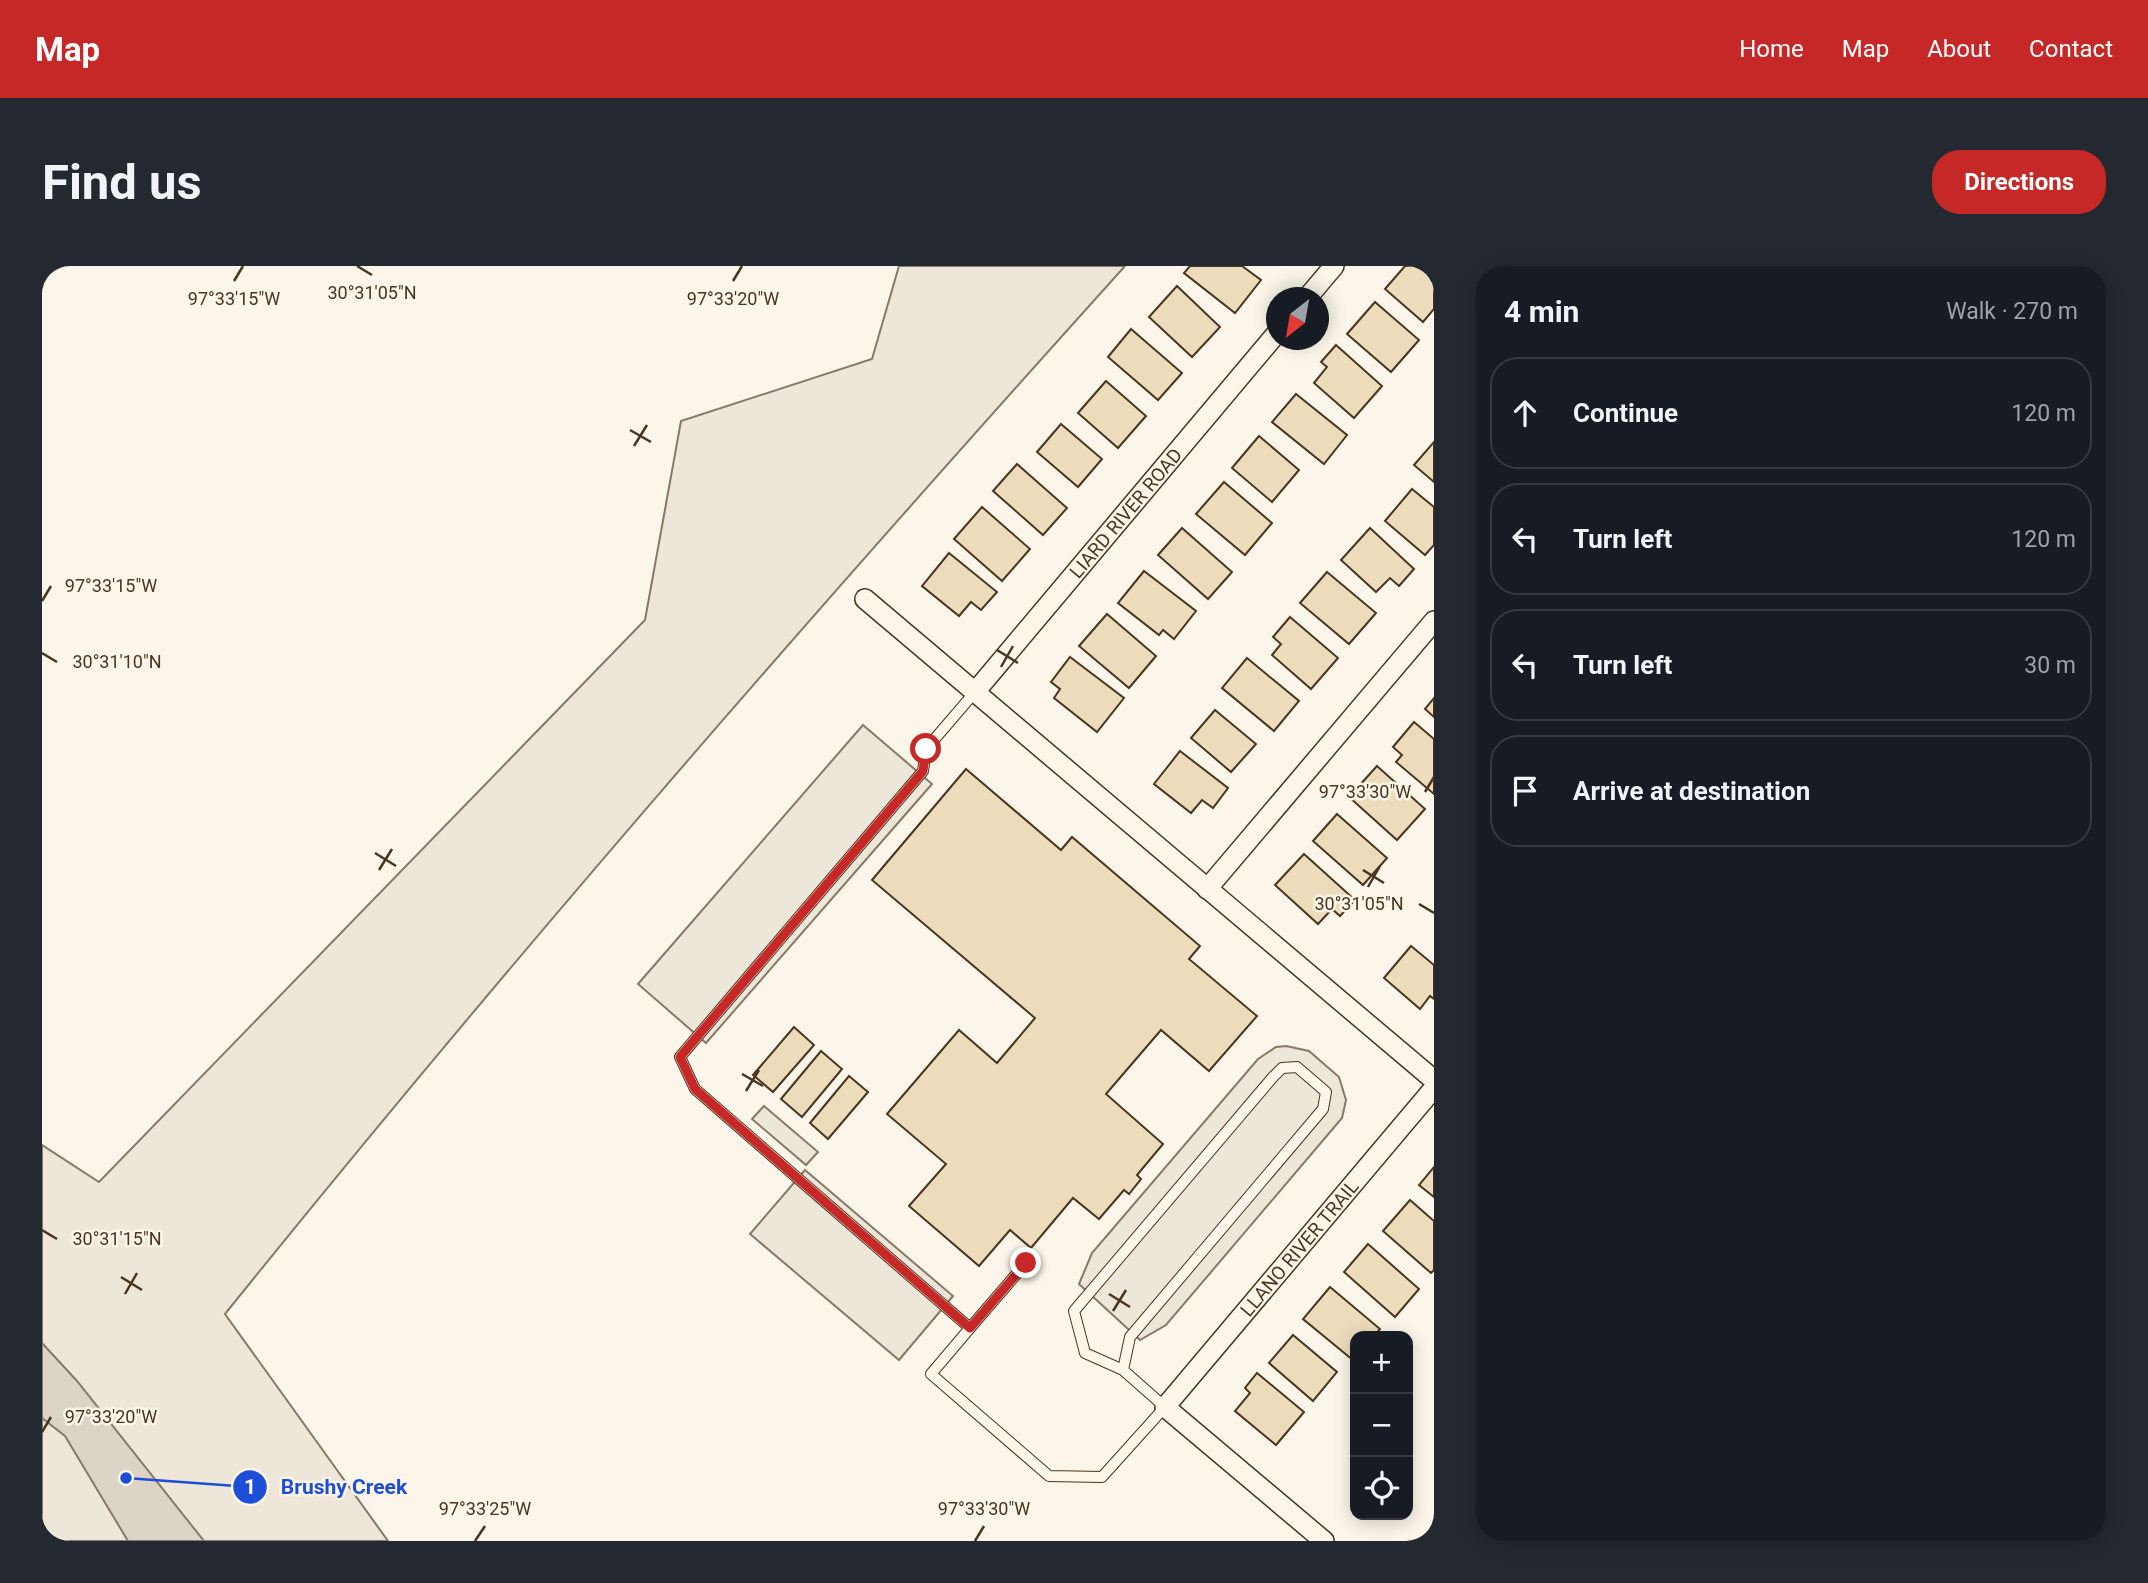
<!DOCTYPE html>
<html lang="en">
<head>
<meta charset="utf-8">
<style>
  body { margin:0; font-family:Roboto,sans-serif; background:#242831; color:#f1f3f6 }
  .controls { position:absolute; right:21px; bottom:21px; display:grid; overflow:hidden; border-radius:14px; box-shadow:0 4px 18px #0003 }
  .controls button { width:63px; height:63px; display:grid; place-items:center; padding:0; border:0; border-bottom:2px solid #363941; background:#171b24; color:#f1f3f6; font:35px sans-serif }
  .compass { position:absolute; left:1224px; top:21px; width:63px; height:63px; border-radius:50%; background:#171b24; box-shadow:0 4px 18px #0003; rotate:211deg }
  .stop { position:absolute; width:21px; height:21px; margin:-16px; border:5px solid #c62828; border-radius:50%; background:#fff }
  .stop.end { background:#c62828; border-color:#fff; box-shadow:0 2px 7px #0008 }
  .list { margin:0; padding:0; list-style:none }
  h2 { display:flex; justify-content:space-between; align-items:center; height:91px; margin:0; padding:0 28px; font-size:30px }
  h2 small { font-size:23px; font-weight:400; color:#9ea1a6 }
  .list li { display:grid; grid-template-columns:46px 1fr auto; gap:21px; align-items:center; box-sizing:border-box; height:112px; margin:0 14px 14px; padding:0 14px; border:2px solid #363941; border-radius:28px }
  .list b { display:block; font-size:26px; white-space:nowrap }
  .list em { font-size:23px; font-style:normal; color:#9ea1a6 }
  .icon { flex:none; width:38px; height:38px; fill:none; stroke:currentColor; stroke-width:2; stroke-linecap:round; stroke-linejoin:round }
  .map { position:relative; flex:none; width:1392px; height:1275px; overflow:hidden; border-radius:28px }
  header { display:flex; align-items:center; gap:42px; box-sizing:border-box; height:98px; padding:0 35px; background:#c62828; color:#fff }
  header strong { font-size:33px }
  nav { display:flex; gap:38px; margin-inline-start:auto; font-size:24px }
  .intro { display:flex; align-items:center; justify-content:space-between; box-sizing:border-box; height:168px; padding:0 42px }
  h1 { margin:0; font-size:49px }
  .button { padding:18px 32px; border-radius:28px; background:#c62828; color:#fff; font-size:24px; font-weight:700 }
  main { display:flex; gap:42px; padding:0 42px }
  aside { flex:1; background:#171b24; border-radius:28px; box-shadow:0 4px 18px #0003 }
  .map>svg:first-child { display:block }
  .green { fill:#ede6d9; stroke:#887966; stroke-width:2 }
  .parking { fill:#ede7d9; stroke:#887966; stroke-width:2 }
  .water { fill:#dcd4c6; stroke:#887966; stroke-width:2 }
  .building { fill:#ecdcbc; stroke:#4a3520; stroke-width:2 }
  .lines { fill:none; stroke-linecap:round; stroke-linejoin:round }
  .service-casing { stroke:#4a3520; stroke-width:12 }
  .minor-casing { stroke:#4a3520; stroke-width:22 }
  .service { stroke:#fbf6e9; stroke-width:10 }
  .minor { stroke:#fbf6e9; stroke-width:19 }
  .route { stroke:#c62828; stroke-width:9 }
  .ticks { fill:none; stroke:#4a3520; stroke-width:2.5 }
  .labels { text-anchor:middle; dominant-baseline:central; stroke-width:5; stroke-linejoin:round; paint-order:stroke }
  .street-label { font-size:19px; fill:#4a3520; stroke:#fbf6e9 }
  .ticks-label { font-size:18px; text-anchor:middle; fill:#4a3520; stroke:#fbf6e9; stroke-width:5; stroke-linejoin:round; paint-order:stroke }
  .leader { fill:none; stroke:#1d4ed8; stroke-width:2.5 }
  .callout-dot { fill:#1d4ed8; stroke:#fbf6e9; stroke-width:2.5 }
  .mark-label { font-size:21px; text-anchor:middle; font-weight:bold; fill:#fff }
  .callout-label { font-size:21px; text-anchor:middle; font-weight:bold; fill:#1d4ed8; stroke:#fbf6e9; stroke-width:5; stroke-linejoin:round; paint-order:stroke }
</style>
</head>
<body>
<header>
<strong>Map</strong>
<nav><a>Home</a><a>Map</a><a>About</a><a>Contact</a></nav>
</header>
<div class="intro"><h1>Find us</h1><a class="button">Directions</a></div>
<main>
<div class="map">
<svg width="1392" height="1275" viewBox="0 0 1392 1275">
  <rect width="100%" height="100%" fill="#fbf6e9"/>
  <path class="green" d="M857 0H1083C775 342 472 689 183 1048L346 1275H0V879L57 916 603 354 639 155 830 93Z"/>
  <g class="parking">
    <path d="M821 459 890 518 664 777 596 718Z"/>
    <path d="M1244 780 1267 785 1297 811 1304 834 1300 852 1124 1059 1098 1074 1037 1018 1050 987 1216 793 1234 781Z"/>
    <path d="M722 840 776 886 764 899 710 853Z"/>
    <path d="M763 904 911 1030 857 1094 708 968Z"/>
  </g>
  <path class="water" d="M0 1077 35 1115 162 1275H86L23 1170 0 1152Z"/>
  <g class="building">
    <path d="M1148 0H1200L1219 14 1193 47 1142 7Z"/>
    <path d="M1363 0H1380L1392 10V43L1381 56 1343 23Z"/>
    <path d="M1135 20 1178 61 1150 91 1107 51Z"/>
    <path d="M1333 36 1377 74 1349 106 1305 68Z"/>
    <path d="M1089 63 1140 107 1116 134 1066 91Z"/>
    <path d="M1294 79 1340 120 1312 152 1272 117 1285 101 1279 96Z"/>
    <path d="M1064 115 1104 150 1076 182 1036 147Z"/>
    <path d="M1254 128 1305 169 1282 198 1230 156Z"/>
    <path d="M1019 158 1060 193 1036 221 995 186Z"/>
    <path d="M1217 170 1257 204 1230 236 1190 202Z"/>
    <path d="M1392 176V216L1372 199Z"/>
    <path d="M975 198 1025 242 1001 269 951 225Z"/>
    <path d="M1182 216 1230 257 1203 289 1154 248Z"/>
    <path d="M1370 223 1392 241V279L1383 289 1343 255Z"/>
    <path d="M940 241 988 283 960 315 912 273Z"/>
    <path d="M1140 262 1190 306 1166 333 1116 289Z"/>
    <path d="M1328 262 1372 303 1357 320 1348 312 1334 326 1299 294Z"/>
    <path d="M907 287 955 326 939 344 929 336 917 350 880 320Z"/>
    <path d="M1102 305 1154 345 1132 373 1121 364 1117 369 1076 337Z"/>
    <path d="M1285 306 1334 347 1307 378 1258 337Z"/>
    <path d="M1065 348 1114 390 1087 422 1037 380Z"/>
    <path d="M1248 351 1296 392 1269 423 1230 389 1239 378 1231 371Z"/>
    <path d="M1028 391 1082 432 1055 466 1012 432 1018 423 1009 416Z"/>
    <path d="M1205 392 1257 435 1232 465 1180 422Z"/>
    <path d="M1392 432V451L1383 443Z"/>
    <path d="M1173 444 1214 478 1189 506 1149 472Z"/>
    <path d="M1372 456 1392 473V528L1354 496 1360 489 1351 481Z"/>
    <path d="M1138 485 1186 522 1171 542 1160 534 1149 547 1112 518Z"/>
    <path d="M1335 500 1383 543 1355 574 1307 531Z"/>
    <path d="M924 503 1019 584 1030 571 1158 680 1147 693 1215 750 1167 805 1119 764 1064 828 1121 878 1095 909 1099 913 1087 928 1082 924 1057 953 1031 932 989 982 968 964 937 1000 867 940 904 898 845 848 917 764 955 797 993 752 830 614Z"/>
    <path d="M1295 548 1345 592 1321 619 1271 575Z"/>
    <path d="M1262 588 1313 634 1298 650 1290 643 1276 658 1233 619Z"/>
    <path d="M1369 680 1392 699V733L1388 730 1378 743 1342 712Z"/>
    <path d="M752 761 772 779 731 826 711 809Z"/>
    <path d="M779 785 800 803 760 851 739 833Z"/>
    <path d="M807 810 826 826 786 873 768 857Z"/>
    <path d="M1392 901V931L1377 919Z"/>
    <path d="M1368 934 1392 955V1004L1389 1007 1341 965Z"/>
    <path d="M1326 978 1377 1023 1353 1051 1302 1006Z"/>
    <path d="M1288 1021 1338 1063 1332 1070H1313L1312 1095 1261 1053Z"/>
    <path d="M1251 1069 1295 1106 1271 1135 1227 1097Z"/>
    <path d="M1215 1107 1262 1146 1234 1179 1193 1145 1208 1127 1203 1122Z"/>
  </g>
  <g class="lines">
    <defs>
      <g id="service">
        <path d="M933 426 884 483 881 505 638 791 653 823 928 1062 889 1108 1007 1210 1060 1211 1123 1141 1081 1104 1043 1087 1032 1045 1231 811 1240 802 1255 801 1284 826 1281 843 1088 1071 1081 1104"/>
        <path d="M928 1062 984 997"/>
      </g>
      <g id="minor">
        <path d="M1265 32 1292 0"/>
        <path d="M823 333 1392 814"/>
        <path id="s1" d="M933 426 1234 68"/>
        <path d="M1165 623 1392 355"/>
        <path id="s2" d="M1282 1275 1123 1141 1392 822"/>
      </g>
    </defs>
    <use href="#service" class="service-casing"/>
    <use href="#minor" class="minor-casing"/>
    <use href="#service" class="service"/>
    <use href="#minor" class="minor"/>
  </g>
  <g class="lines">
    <path class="route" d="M884 483 881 505 638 791 653 823 928 1062 984 997"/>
  </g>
  <path class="ticks" d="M315 0 330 9M192 15 201 0M691 15 700 0M588 164 609 176M592 180 605 159M0 335 9 320M955 384 976 397M0 387 15 396M959 401 971 380M1383 526 1392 511M333 587 354 600M337 604 350 583M1321 604 1342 617M1326 621 1338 600M1377 638 1392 647M700 808 721 820M704 825 717 804M0 964 15 973M79 1011 100 1024M83 1028 95 1007M1067 1028 1088 1041M1071 1045 1084 1024M0 1166 9 1151M433 1275 443 1260M933 1275 942 1260"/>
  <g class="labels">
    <g class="street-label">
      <text stroke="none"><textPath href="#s1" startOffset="234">LIARD RIVER ROAD</textPath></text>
      <text stroke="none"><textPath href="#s2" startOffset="416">LLANO RIVER TRAIL</textPath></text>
    </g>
  </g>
  <g class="ticks-label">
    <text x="330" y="33">30°31'05"N</text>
    <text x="192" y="39">97°33'15"W</text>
    <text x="691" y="39">97°33'20"W</text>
    <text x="69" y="326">97°33'15"W</text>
    <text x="75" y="402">30°31'10"N</text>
    <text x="1323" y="532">97°33'30"W</text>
    <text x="1317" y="644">30°31'05"N</text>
    <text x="75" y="979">30°31'15"N</text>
    <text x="69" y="1157">97°33'20"W</text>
    <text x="443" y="1249">97°33'25"W</text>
    <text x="942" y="1249">97°33'30"W</text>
  </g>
  <path class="leader" d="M84 1212L208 1221"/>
  <g class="callout-dot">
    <circle cx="84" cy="1212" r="7"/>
    <circle cx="208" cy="1221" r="18"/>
  </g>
  <g class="mark-label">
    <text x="208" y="1228">1</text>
  </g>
  <g class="callout-label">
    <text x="302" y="1228">Brushy Creek</text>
  </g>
</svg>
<div class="controls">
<button>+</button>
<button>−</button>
<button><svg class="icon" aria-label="locate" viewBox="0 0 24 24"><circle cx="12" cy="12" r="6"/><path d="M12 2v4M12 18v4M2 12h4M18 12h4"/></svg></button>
</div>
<svg class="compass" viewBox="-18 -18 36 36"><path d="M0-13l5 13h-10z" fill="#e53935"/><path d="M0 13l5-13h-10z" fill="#9ea1a6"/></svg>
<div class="stop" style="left:884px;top:483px"></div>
<div class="stop end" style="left:984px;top:997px"></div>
</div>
<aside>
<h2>4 min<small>Walk · 270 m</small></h2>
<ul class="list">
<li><svg class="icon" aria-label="ahead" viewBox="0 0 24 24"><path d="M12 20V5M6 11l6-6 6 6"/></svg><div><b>Continue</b></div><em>120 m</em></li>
<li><svg class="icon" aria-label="left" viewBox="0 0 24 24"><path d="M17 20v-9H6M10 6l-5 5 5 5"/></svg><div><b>Turn left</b></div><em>120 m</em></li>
<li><svg class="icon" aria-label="left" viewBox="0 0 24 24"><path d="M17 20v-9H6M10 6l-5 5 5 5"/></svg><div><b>Turn left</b></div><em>30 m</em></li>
<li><svg class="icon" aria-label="arrive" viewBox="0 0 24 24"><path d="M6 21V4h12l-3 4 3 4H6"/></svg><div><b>Arrive at destination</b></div></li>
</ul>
</aside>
</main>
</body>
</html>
